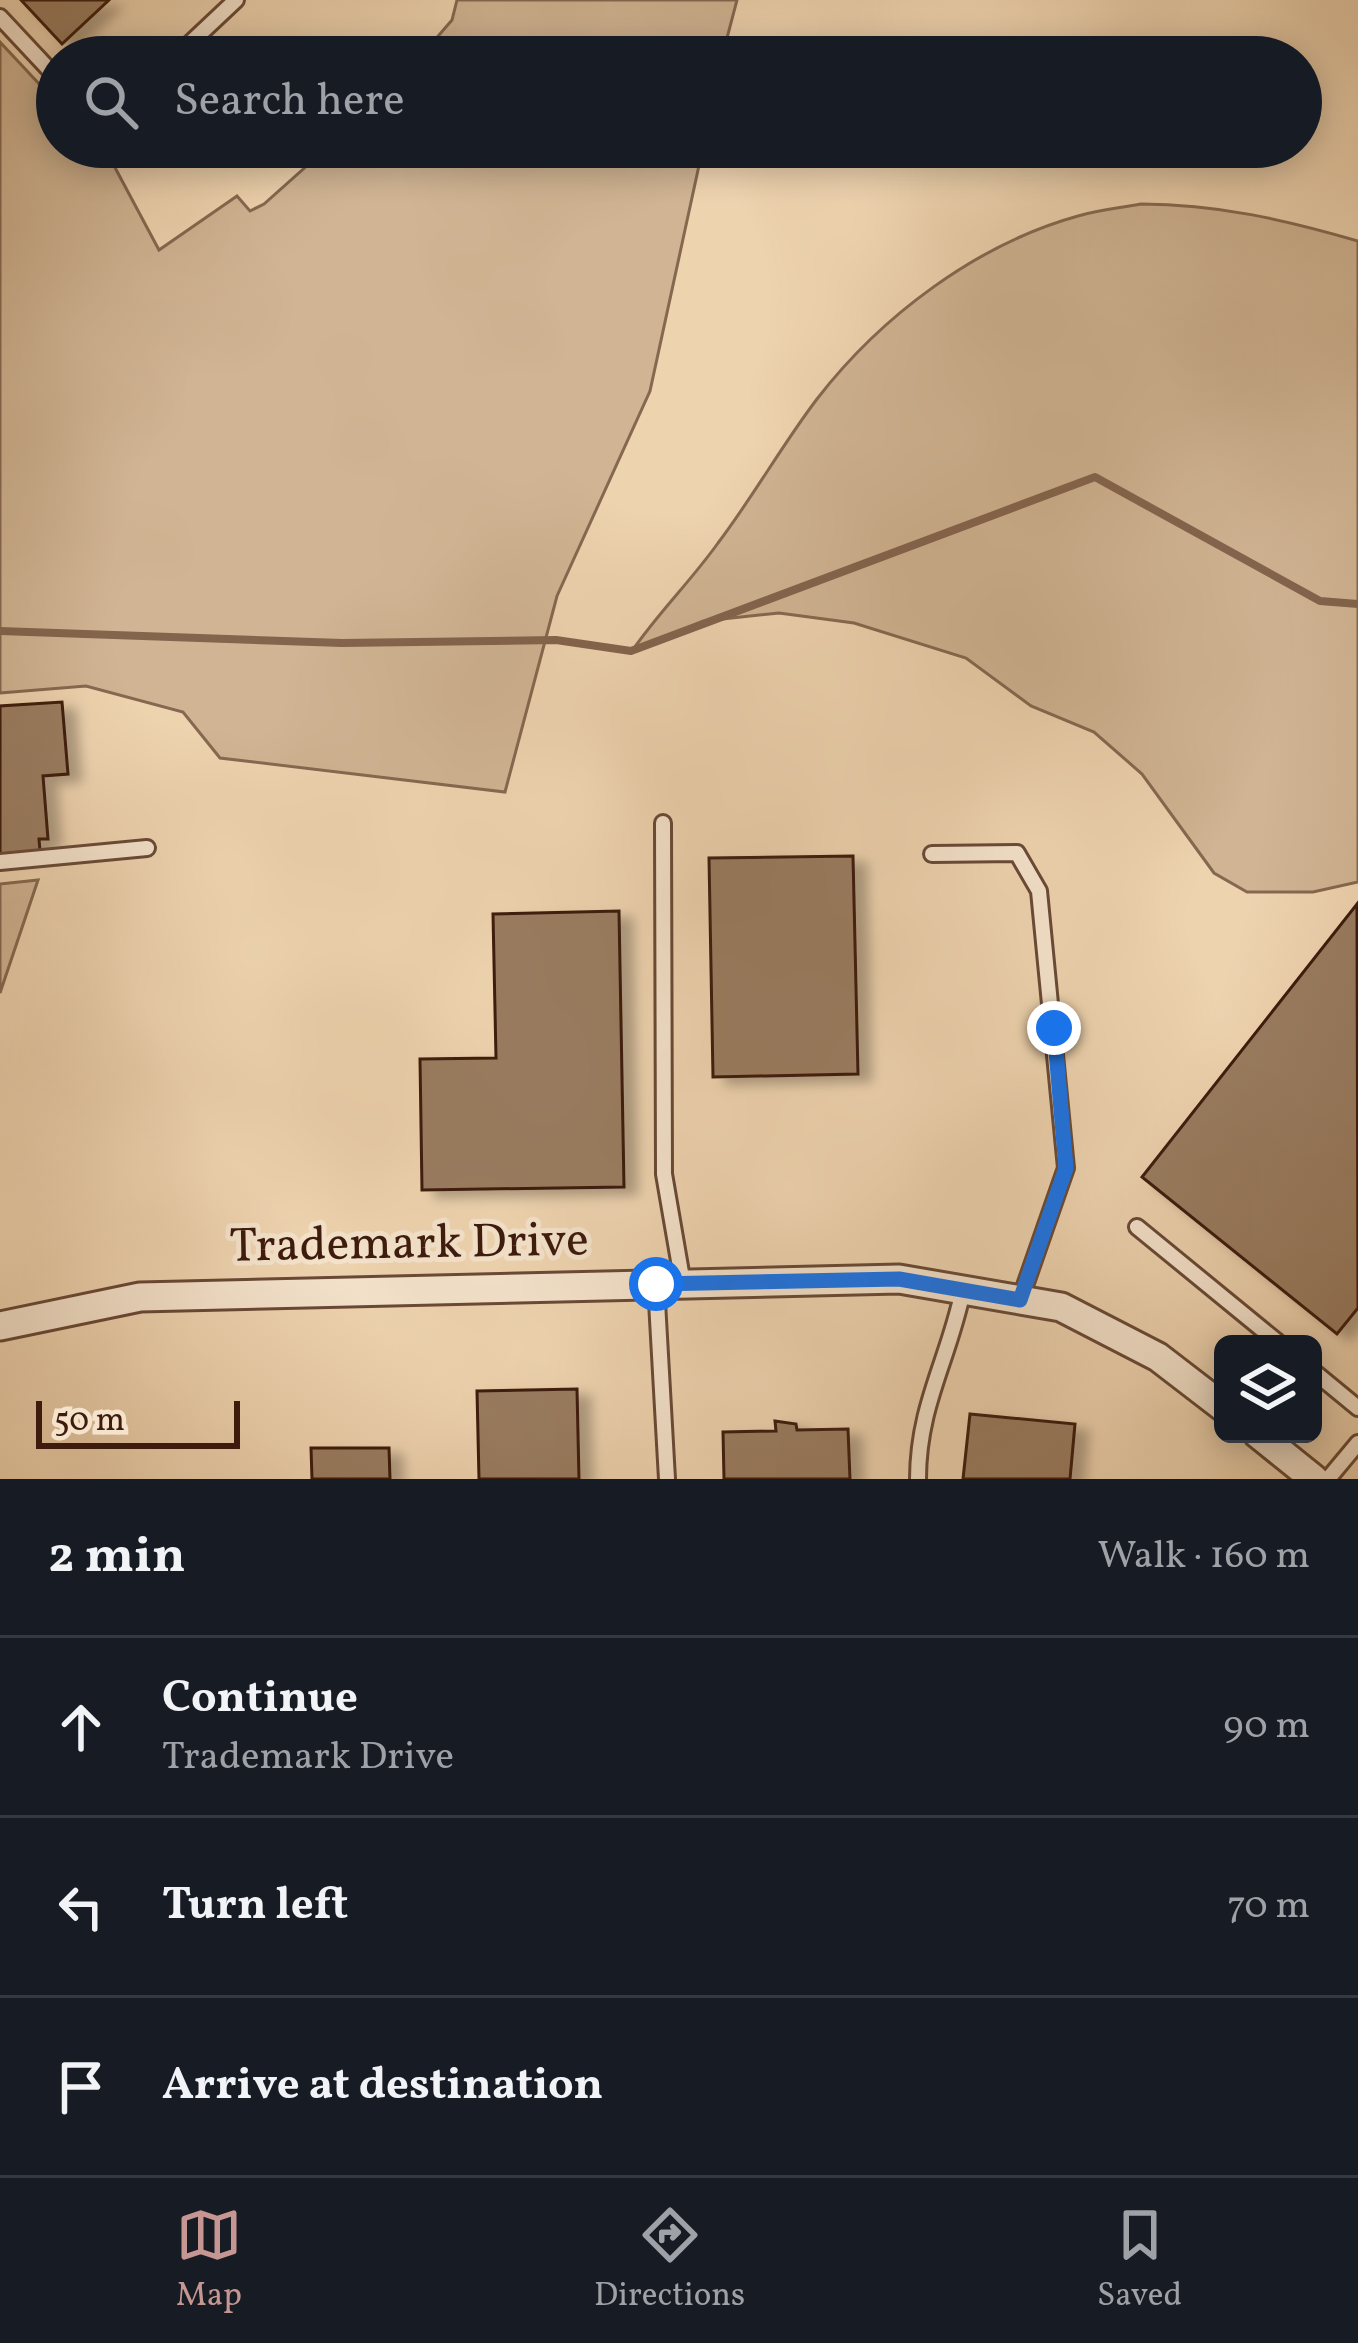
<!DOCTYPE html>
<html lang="en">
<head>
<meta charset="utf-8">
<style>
  body { margin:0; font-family:Vollkorn,serif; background:#242831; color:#f1f3f6 }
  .controls { position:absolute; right:36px; bottom:36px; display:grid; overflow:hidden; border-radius:18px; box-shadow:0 6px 30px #0003 }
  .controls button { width:108px; height:108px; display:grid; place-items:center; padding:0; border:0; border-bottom:3px solid #363941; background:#171b24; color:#f1f3f6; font:60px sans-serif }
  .scale { position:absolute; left:36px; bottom:30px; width:204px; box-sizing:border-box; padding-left:12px; border:6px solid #3d1b0d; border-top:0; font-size:33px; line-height:42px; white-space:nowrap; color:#3d1b0d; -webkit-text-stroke:9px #f4e2cb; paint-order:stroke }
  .stop { position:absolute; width:36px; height:36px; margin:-27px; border:9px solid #1a73e8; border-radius:50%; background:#fff }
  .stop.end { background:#1a73e8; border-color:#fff; box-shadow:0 3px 12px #0008 }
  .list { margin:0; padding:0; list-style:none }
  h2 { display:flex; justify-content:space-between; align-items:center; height:156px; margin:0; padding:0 48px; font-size:51px }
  h2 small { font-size:39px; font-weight:400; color:#9ea1a6 }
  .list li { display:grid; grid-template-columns:78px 1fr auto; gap:36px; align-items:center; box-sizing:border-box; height:180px; padding:0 48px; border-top:3px solid #363941 }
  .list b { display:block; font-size:45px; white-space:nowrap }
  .list p { margin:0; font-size:39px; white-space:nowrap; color:#9ea1a6 }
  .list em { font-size:39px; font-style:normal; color:#9ea1a6 }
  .icon { flex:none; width:66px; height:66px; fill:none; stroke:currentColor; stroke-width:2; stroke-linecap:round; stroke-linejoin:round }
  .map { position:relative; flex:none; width:1358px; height:1479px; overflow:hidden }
  .search { position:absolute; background:#171b24; box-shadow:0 6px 30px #0003; left:36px; right:36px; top:36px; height:132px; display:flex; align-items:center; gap:30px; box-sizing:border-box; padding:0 42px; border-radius:66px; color:#9ea1a6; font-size:45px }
  .sheet { height:696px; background:#171b24 }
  nav { display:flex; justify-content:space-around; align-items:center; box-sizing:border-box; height:168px; border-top:3px solid #363941; background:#171b24; font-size:33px; color:#9ea1a6 }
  nav a { display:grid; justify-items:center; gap:6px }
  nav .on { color:#c59692 }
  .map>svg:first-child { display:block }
  .green { fill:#d0b493; stroke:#866850; stroke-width:3 }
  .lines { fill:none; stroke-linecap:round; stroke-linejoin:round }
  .stream { stroke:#83644d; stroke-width:8 }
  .building { fill:#997b61; stroke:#3d1b0d; stroke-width:3; filter:url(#shadow) }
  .service-casing { stroke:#694936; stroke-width:20 }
  .minor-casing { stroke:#694936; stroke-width:33 }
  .service { stroke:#f4e2cb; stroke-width:14 }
  .minor { stroke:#f4e2cb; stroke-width:27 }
  .route { stroke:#1a73e8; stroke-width:15 }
  .labels { text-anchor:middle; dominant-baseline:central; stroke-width:10; stroke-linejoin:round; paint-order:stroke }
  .street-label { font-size:48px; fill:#3d1b0d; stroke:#f4e2cb }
</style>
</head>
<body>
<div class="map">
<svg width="1358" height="1479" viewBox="0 0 1358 1479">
  <defs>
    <filter id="shadow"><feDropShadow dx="13" dy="7" stdDeviation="6" flood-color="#0004"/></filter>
  </defs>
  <rect width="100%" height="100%" fill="#eed3af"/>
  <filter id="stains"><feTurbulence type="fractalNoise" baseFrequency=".00167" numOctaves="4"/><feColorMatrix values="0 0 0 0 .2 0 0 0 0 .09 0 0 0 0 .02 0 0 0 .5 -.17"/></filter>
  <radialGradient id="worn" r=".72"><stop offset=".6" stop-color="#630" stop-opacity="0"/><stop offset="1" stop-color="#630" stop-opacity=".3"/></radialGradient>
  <g class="green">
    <path d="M457 0H737L722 57H420L452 20Z"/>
    <path d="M0 42 57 103V147H98L112 162 159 250 237 196 250 211 264 204 328 147H703L650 391 557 596 505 792 220 758 183 712 86 686 0 693Z"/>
    <path d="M1141 204C1217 204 1286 220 1358 241V882L1313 892H1247L1214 873 1142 774 1094 732 1031 706 966 658 854 623 779 613 704 621 632 651C658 613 691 581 718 543 753 497 782 445 817 399 881 316 977 244 1078 216 1098 210 1120 208 1141 204Z"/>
    <path d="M38 880 0 993V884Z"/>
  </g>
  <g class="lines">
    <path class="stream" d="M0 631 342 643 556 640 631 651 1095 477 1320 601 1358 604"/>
  </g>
  <g class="building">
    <path d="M21 0H109L62 44Z"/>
    <path d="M62 702 68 774 43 776 48 839H39L40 851 0 854V706Z"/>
    <path d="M853 856 858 1074 713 1077 709 858Z"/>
    <path d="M1357 904 1358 1308 1337 1334 1142 1177Z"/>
    <path d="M619 911 624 1187 422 1190 420 1059 496 1058 493 914Z"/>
    <path d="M577 1389 579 1479H479L477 1391Z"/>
    <path d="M970 1414 1075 1424 1070 1479H963Z"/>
    <path d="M775 1421 796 1424 797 1430 848 1429 850 1479H724L723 1432 776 1431Z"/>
    <path d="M311 1448H389L390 1479H312Z"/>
  </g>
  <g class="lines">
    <defs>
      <g id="service">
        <path d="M0 17 57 78"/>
        <path d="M170 57 185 48 236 0"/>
        <path d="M663 823 664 1174 683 1284"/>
        <path d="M932 854 1017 853 1039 891 1066 1168 1020 1300"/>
        <path d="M0 862 147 848"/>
        <path d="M1137 1227 1280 1344"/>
        <path d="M656 1284 667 1479"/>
        <path d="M1313 1371 1358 1408"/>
        <path d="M918 1479C918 1405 949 1359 963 1290"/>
        <path d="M1328 1479 1358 1443"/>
      </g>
      <g id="minor">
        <path d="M0 1326 140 1297 899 1279 1061 1307 1158 1357 1223 1407"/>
        <path d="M1258 1434 1314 1479"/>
      </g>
    </defs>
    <use href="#service" class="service-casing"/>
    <use href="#minor" class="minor-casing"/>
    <use href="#service" class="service"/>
    <use href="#minor" class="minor"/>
  </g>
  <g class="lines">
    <path class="route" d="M656 1284 899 1279 1020 1300 1066 1168 1054 1028"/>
  </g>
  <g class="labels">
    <g class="street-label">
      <text transform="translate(409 1245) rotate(-1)">Trademark Drive</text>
    </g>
  </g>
  <rect width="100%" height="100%" filter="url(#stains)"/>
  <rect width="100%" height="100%" fill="url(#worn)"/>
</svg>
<div class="controls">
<button><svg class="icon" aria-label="layers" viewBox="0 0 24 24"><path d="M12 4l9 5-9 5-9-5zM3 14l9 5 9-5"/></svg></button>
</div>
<div class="scale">50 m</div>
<div class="stop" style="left:656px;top:1284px"></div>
<div class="stop end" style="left:1054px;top:1028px"></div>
<div class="search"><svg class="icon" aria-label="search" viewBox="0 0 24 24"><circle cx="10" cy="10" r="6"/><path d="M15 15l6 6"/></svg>Search here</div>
</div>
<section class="sheet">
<h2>2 min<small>Walk · 160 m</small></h2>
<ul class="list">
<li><svg class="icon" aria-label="ahead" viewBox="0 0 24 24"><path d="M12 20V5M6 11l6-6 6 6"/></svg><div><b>Continue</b><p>Trademark Drive</p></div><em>90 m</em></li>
<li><svg class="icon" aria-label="left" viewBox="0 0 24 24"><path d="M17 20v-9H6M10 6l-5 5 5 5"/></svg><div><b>Turn left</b></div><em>70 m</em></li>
<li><svg class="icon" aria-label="arrive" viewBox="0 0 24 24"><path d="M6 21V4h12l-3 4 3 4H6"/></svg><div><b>Arrive at destination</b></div></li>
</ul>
</section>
<nav>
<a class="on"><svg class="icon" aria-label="map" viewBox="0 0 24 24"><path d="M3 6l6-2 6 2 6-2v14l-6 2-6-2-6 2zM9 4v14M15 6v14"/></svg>Map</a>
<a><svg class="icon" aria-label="directions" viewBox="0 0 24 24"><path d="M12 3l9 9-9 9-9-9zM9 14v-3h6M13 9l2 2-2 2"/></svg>Directions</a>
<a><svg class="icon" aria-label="saved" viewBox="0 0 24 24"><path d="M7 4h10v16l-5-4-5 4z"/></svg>Saved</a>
</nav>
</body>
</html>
